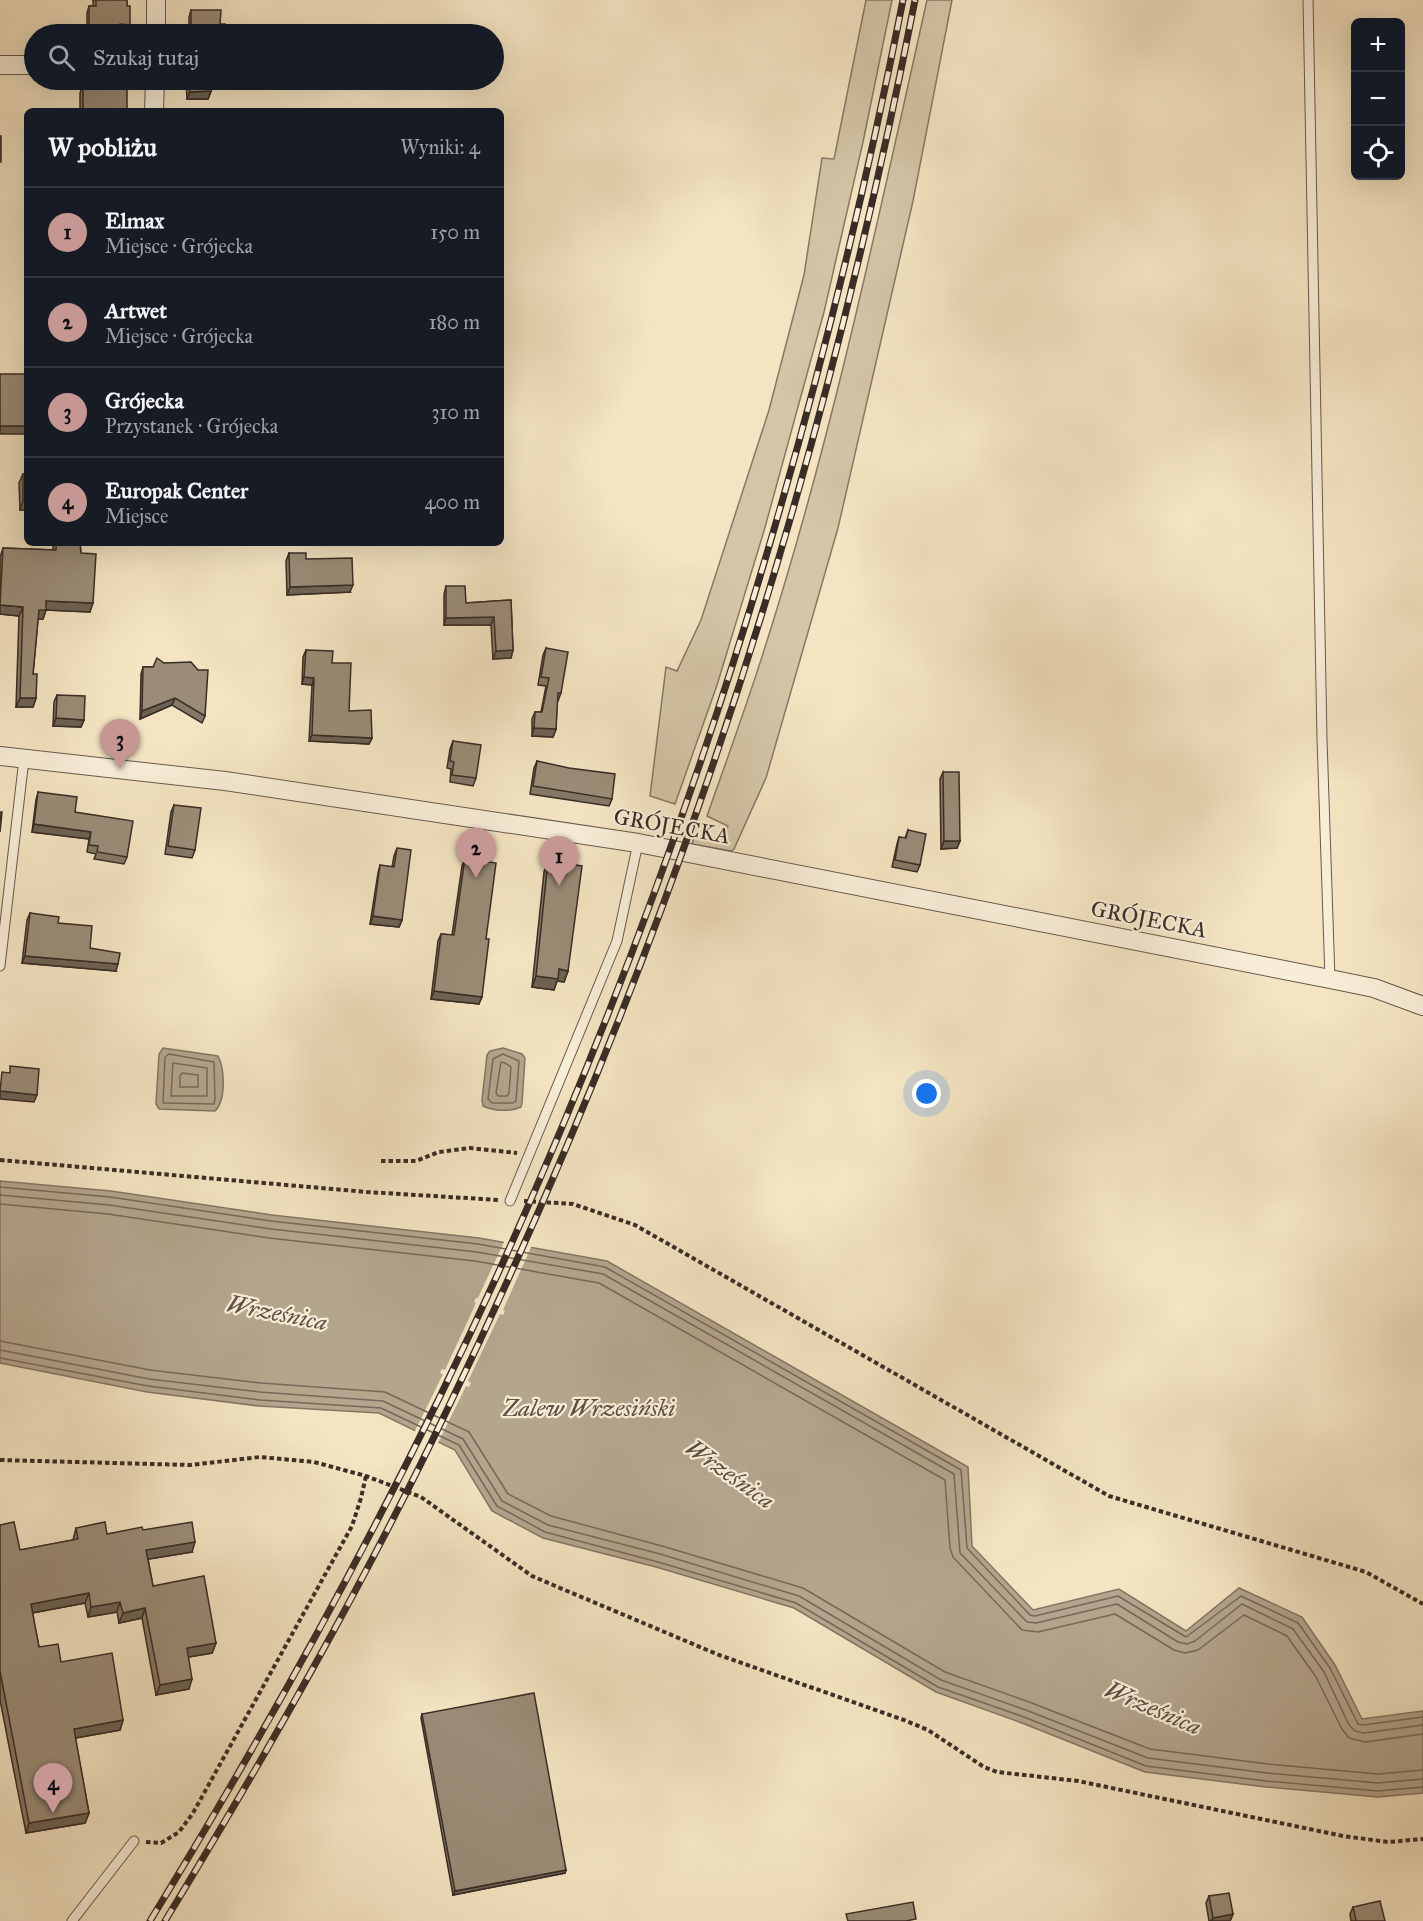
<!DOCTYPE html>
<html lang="pl">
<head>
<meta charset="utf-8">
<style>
  body { margin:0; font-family:"IM FELL Great Primer",serif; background:#242831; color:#f1f3f6 }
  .controls { position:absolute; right:18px; top:18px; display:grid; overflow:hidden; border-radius:9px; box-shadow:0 6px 24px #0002 }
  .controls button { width:54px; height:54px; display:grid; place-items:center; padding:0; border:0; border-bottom:2px solid #363941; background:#171b24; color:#f1f3f6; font:30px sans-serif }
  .you { position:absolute; left:927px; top:1094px; width:21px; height:21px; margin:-15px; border:4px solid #fff; border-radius:50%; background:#1a73e8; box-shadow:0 0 0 9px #1a73e833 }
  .badge { display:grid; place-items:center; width:39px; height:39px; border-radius:50%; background:#c59692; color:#111; font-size:20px; font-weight:700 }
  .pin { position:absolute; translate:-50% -50px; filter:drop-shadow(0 2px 3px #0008) }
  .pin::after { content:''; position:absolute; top:32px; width:21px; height:18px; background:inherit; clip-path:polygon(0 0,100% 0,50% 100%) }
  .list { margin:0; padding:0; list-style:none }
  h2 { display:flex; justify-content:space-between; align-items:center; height:78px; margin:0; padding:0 24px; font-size:26px }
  h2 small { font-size:20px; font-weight:400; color:#9ea1a6 }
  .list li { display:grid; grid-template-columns:39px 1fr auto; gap:18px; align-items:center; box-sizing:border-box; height:90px; padding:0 24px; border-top:2px solid #363941 }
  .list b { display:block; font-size:22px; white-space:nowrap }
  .list p { margin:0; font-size:20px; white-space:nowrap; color:#9ea1a6 }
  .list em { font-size:20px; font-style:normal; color:#9ea1a6 }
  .icon { flex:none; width:33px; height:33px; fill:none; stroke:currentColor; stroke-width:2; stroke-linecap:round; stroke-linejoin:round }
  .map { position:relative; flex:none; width:1423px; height:1921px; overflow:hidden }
  .search { position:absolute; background:#171b24; box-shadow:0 6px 24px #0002; left:24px; top:24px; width:480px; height:66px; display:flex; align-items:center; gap:15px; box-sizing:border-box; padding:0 21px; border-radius:33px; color:#9ea1a6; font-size:22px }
  .panel { position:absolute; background:#171b24; box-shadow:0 6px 24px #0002; left:24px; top:108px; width:480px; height:438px; border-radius:9px }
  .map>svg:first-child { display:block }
  .green { fill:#d4c5a7; stroke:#867866; stroke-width:1.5 }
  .water { fill:#b4a58d; stroke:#837564; stroke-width:1.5 }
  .pier { fill:#f4e4c2 }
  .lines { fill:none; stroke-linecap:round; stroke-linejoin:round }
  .shore { stroke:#76685a; stroke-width:1.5 }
  .lane-casing { stroke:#685a4d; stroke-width:11 }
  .street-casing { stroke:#685a4d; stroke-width:20 }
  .path { stroke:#392c26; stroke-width:4; stroke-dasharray:4.5 3; stroke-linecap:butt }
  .lane { stroke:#f8edd7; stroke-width:9 }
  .street { stroke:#f8edd7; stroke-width:18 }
  .rail-casing { stroke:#392c26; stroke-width:7 }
  .rail { stroke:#f8edd7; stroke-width:4.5; stroke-dasharray:14; stroke-linecap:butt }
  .wall { fill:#847866; stroke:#392c26; stroke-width:1.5 }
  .shaded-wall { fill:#6c6253; stroke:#392c26; stroke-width:1.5 }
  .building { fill:#9a8c77; stroke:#392c26; stroke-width:1.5 }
  .labels { text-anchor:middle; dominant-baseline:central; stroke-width:4.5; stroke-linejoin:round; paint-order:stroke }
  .street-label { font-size:22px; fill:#392c26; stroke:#f8edd7 }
  .water-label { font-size:24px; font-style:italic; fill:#5e5045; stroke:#f8edd7 }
</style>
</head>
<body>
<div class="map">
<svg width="1423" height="1921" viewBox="0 0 1423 1921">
  <rect width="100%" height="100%" fill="#f4e4c2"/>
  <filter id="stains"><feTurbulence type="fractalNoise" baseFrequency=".00333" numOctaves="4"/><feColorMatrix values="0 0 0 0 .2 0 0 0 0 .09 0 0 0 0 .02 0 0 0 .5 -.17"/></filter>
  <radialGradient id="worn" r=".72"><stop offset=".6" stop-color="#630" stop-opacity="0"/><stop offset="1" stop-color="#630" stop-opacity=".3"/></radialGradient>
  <g class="green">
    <path d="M866 0H892L863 142 824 312 764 531 717 685 675 804 650 796 666 667 677 671 701 620 769 410 804 275 822 158 834 159Z"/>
    <path d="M927 0H952L913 201 838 528 766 778 734 849 731 851 692 844 694 838C709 839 721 841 728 826L707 816C727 759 748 702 766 644 833 434 879 215 927 0Z"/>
  </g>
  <g class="water">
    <path d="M163 1048 218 1056C225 1069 226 1101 215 1111L159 1109 156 1104 159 1054Z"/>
    <path d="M503 1048 522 1054 525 1058 522 1103 521 1107C511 1112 493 1111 483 1106L482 1100 487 1055 490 1051Z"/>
    <path d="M0 1181 111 1191 272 1215 479 1238 607 1261 968 1467 972 1546 1033 1610 1119 1589 1186 1631 1239 1588 1302 1617 1335 1665 1362 1719 1423 1711V1793L1378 1797 1266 1787 1145 1772 1022 1723 936 1692 794 1608 656 1567 543 1538 492 1511 455 1450 379 1413 259 1406 147 1392 0 1363Z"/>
  </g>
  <path class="pier" d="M505 1240 532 1245 503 1310 505 1311 503 1315 500 1314 468 1381 471 1383 469 1387 466 1386 437 1445 414 1433 443 1374 440 1373 442 1369 445 1370 476 1303 474 1302 476 1298H478Z"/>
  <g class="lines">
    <g class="shore">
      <path d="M169 1054 214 1062 215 1099 214 1104 163 1103 165 1057Z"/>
      <path d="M503 1054 519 1061 516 1101 513 1103H492L488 1099 493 1059Z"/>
      <path d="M501 1062 505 1063 511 1067 509 1093 507 1096H498L496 1093Z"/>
      <path d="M173 1063 207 1068V1096H171Z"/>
      <path d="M182 1073 198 1075V1087H180V1076Z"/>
      <path d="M0 1187 110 1197 271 1221 478 1244 605 1267 961 1470 967 1548 1030 1615 1035 1616 1118 1596 1186 1637 1241 1596 1298 1623 1330 1668 1358 1724 1363 1725 1423 1717"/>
      <path d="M0 1195 109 1205 271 1229 477 1252 603 1274 954 1474 960 1553 1027 1622 1036 1623 1117 1604 1178 1642 1187 1644 1195 1641 1242 1604 1293 1629 1324 1672 1349 1725 1355 1731 1364 1733 1423 1725"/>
      <path d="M0 1204 108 1214 269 1238 475 1261 599 1283 945 1480 950 1548 953 1557 1022 1630 1038 1632 1115 1614 1174 1650 1185 1653 1198 1650 1244 1615 1287 1636 1316 1677 1342 1729 1349 1738 1365 1742 1423 1734"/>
      <path d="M0 1341 150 1370 261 1383 385 1392 469 1432 508 1494 551 1516 662 1546 803 1588 945 1672 1029 1702 1150 1749 1268 1764 1378 1774 1423 1770"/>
      <path d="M0 1350 149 1379 260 1392 383 1401 463 1439 502 1501 548 1525 660 1554 799 1596 941 1680 1026 1710 1148 1758 1267 1773 1378 1783 1423 1779"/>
      <path d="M0 1358 148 1386 260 1400 381 1408 459 1445 497 1506 545 1532 658 1562 796 1603 938 1687 1024 1717 1146 1766 1266 1781 1378 1791 1423 1787"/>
    </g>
    <defs>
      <g id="lane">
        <path d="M1308 0 1322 739 1330 979"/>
        <path d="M0 966 24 759"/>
        <path d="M510 1201 617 941 638 843"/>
        <path d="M72 1921 134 1841"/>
      </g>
      <g id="street">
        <path d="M156 34V0"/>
        <path d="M0 65H34"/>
        <path d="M154 111 155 80"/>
        <path d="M0 756 225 781 638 843 1330 979 1374 988 1423 1006"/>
      </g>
    </defs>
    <use href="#lane" class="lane-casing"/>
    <use href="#street" class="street-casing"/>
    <g class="path">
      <path d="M0 1160 367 1192 499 1200"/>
      <path d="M381 1161H416L439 1152 470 1148 517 1153"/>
      <path d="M524 1201 573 1204 635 1225 1109 1496 1366 1572 1423 1604"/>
      <path d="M0 1460 190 1465 260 1457 314 1462 366 1476 421 1497 532 1576 553 1585 719 1655 904 1720 928 1730 984 1767 997 1772 1078 1781 1343 1836 1388 1842 1423 1839"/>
      <path d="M146 1842 161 1843 179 1832 193 1813 352 1526 361 1498 366 1476"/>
    </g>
    <use href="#lane" class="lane"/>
    <use href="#street" class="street"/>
    <defs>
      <g id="rail">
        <path d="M150 1921C279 1710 398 1494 500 1269 684 864 817 437 903 0"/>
        <path d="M165 1921C266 1755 363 1586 447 1410 542 1213 627 1011 699 805 791 542 862 272 915 0"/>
      </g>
    </defs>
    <use href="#rail" class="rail-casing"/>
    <use href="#rail" class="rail"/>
  </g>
  <g class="wall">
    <path d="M93 0H127V6L130 25 127 32H118V34H87V13L89 6H93Z"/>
    <path d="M191 10 220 24 225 34H189V17Z"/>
    <path d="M186 80H211V91L208 99H187Z"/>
    <path d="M83 85 116 88 127 111H80V93Z"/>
    <path d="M27 473V510H20L19 483 23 474Z"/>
    <path d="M53 543H80L81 553 90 612 46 610 43 619H38L33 674 36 698 33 707H16L19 616 0 614V557L3 548 53 550Z"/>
    <path d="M289 553 306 559 350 592 287 595 286 561Z"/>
    <path d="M446 586 466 603 511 600 513 650 511 658 493 659 491 625H444V594Z"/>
    <path d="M546 648 561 693 558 701H557L556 729 553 737 532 736V719L535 712H541L546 686 538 685 543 655Z"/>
    <path d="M306 650 332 663 349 711 372 738 369 744 309 741 312 685 302 684 303 657Z"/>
    <path d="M164 663 198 670 205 716 202 723 172 705 140 719 141 674 143 667H153Z"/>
    <path d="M57 695 84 720 81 727 53 726 54 702Z"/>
    <path d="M453 741 476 778 473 786 450 782 451 769 447 768 450 749Z"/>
    <path d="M537 761 612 799 609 806 530 794 534 768Z"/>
    <path d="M943 772 960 841 957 848 941 849 940 779Z"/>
    <path d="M38 792 75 812 127 857 124 864 94 859 96 854 87 852 89 839 32 832 36 800Z"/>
    <path d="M174 805 195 850 192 858 165 854 171 812Z"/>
    <path d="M908 830 920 865 917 872 892 867 897 844 899 837 905 838Z"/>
    <path d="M397 848 402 920 399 927 370 924 378 873 380 865 392 867 394 856Z"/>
    <path d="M465 858 486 939 479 1004 431 999 438 941 441 934 452 935 462 866Z"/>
    <path d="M548 861 568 971 564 982 557 981 554 990 532 987 544 872Z"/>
    <path d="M30 913 58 923 90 948 116 971 22 963 27 920Z"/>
    <path d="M0 1525 20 1550 73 1540 76 1528 107 1534 143 1530 192 1552 148 1559 153 1586 216 1643 212 1653 188 1657 189 1689 156 1695 142 1618 119 1623 117 1612 88 1617 85 1603 32 1613 39 1647 61 1662 123 1720 120 1730 75 1738 89 1813 85 1823 26 1833 0 1700Z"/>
    <path d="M422 1714 566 1870 565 1873 453 1895 421 1718Z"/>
    <path d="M1209 1896 1233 1914 1230 1921H1209L1206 1903Z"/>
    <path d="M1353 1907 1385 1921H1351L1350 1914Z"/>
  </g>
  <g class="shaded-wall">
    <path d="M120 24 130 25 127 32H118V34H87L89 28Z"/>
    <path d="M191 28H195L193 34H189Z"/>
    <path d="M211 91 208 99H187L190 92Z"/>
    <rect x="0" y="426" width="27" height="8"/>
    <path d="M23 501H27V510H20Z"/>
    <path d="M353 585 350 592 287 595 290 587Z"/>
    <path d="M46 601 93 603 90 612 46 610 43 619H36L39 610Z"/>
    <path d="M0 605 23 607 19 616 0 614Z"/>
    <path d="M494 617 491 625H444L446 618Z"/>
    <path d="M513 650 511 658 493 659 496 651Z"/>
    <path d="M304 677 314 678 312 685 302 684Z"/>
    <path d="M20 698H36L33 707H16Z"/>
    <path d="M175 698 172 705 140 719 142 711Z"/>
    <path d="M56 718 84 720 81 727 53 726Z"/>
    <path d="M534 728 556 729 553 737 532 736Z"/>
    <path d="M312 735 372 738 369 744 309 741Z"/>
    <path d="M34 824 91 832 89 839 32 832Z"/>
    <path d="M944 841H960L957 848 941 849Z"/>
    <path d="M373 916 402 920 399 927 370 924Z"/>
    <path d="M25 956 118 964 116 971 22 963Z"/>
    <path d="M559 969 568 971 564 982 557 981 554 990 532 987 536 976Z"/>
    <path d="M434 991 482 997 479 1004 431 999Z"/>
    <path d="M0 1091 37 1095 34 1102 0 1099Z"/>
    <path d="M195 1542 192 1552 143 1560 146 1550Z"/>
    <path d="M89 1593 85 1603 27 1614 31 1604Z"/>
    <path d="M120 1602 117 1612 88 1617 91 1607Z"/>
    <path d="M145 1608 142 1618 119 1623 123 1613Z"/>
    <path d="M216 1643 212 1653 183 1658 187 1648Z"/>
    <path d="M192 1679 189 1689 156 1695 160 1685Z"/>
    <path d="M123 1720 120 1730 70 1739 74 1729Z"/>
    <path d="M89 1813 85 1823 26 1833 29 1823Z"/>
    <path d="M566 1870 565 1873 453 1895 455 1891Z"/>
    <path d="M1233 1914 1230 1921H1211L1213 1918Z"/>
  </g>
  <g class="building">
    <path d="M96 0H127V6H130V25L120 24V29L89 28V6H96Z"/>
    <path d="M191 10H221L220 24H225V34H195V28H191Z"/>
    <path d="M189 80H211V91L190 92Z"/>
    <path d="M83 85 116 86V88H127V111H83Z"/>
    <rect x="0" y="136" width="1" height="26"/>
    <rect x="0" y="374" width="27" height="52"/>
    <path d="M27 473V501H23V474Z"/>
    <path d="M56 543H80L81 553 96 554 93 603 46 601V610H39L33 674H37L36 698H20L23 607 0 605 3 548 56 550Z"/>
    <path d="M289 553H306V559L352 558 353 585 290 587Z"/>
    <path d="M446 586H465L466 603 511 600 513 650 496 651 494 617 446 618Z"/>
    <path d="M546 648 568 652 561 693H558L556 729 534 728 535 712H542L549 678 541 677Z"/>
    <path d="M306 650 333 651 332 663H351L349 711 371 710 372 738 312 735 314 678 304 677Z"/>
    <path d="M157 658 164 663 191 662 198 670H208L205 716 175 698 142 711 143 667H153Z"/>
    <path d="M57 695 85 696 84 720 56 718Z"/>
    <path d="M453 741 481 745 476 778 452 775 454 762 450 761Z"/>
    <path d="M537 761 569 768 615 774 612 799 533 786Z"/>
    <path d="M943 772H959L960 841H944Z"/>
    <path d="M38 792 77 797 75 812 133 821 127 857 97 852 98 846 89 845 91 832 34 824Z"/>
    <path d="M174 805 201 808 195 850 168 846Z"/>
    <path d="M0 812H2L0 832Z"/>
    <path d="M908 830 926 834 920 865 895 860 899 837 906 838Z"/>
    <path d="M397 848 411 850 402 920 373 916 380 865 394 867Z"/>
    <path d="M465 858 496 863 486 939H489L482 997 434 991 441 934 454 935Z"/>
    <path d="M548 861 582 866 568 971 559 969 558 979 536 976Z"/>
    <path d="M30 913 59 917 58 923 92 926 90 948 120 953 118 964 25 956Z"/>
    <path d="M10 1066 39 1069 37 1095 0 1091 2 1072 10 1073Z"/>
    <path d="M14 1522 20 1550 78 1539 76 1528 105 1522 107 1534 142 1527 143 1530 192 1522 195 1542 146 1550 153 1586 204 1576 216 1643 187 1648 192 1679 160 1685 145 1608 123 1613 120 1602 91 1607 89 1593 31 1604 39 1647 58 1644 61 1662 112 1653 123 1720 74 1729 89 1813 29 1823 0 1671V1525Z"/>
    <path d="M534 1693 566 1870 455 1891 422 1714Z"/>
    <path d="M1229 1893 1233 1914 1213 1918 1209 1896Z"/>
    <path d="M1380 1901 1385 1921H1356L1353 1907Z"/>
    <path d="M913 1902 916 1919 906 1921H848L846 1914Z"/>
  </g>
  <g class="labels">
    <g class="street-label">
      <text transform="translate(672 826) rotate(10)">GRÓJECKA</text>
      <text transform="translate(1149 919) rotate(11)">GRÓJECKA</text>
    </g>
    <g class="water-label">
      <text transform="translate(277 1313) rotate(11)">Wrześnica</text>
      <text x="589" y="1408">Zalew Wrzesiński</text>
      <text transform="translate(730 1474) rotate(35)">Wrześnica</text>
      <text transform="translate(1153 1708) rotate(23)">Wrześnica</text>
    </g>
  </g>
  <rect width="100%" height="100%" filter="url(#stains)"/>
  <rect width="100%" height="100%" fill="url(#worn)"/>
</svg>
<div class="controls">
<button>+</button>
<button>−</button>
<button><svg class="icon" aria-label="locate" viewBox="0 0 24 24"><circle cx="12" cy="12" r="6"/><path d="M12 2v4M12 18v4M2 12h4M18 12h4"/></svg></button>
</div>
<div class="you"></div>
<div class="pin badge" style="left:559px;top:886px">1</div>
<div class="pin badge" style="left:476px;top:878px">2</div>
<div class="pin badge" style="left:120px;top:769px">3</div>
<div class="pin badge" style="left:53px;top:1813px">4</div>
<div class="search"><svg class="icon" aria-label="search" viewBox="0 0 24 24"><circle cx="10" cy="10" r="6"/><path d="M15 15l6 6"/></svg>Szukaj tutaj</div>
<section class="panel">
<h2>W pobliżu<small>Wyniki: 4</small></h2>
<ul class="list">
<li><span class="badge">1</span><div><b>Elmax</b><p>Miejsce · Grójecka</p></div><em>150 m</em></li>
<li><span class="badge">2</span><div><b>Artwet</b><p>Miejsce · Grójecka</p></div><em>180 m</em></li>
<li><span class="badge">3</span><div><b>Grójecka</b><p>Przystanek · Grójecka</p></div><em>310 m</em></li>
<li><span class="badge">4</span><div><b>Europak Center</b><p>Miejsce</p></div><em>400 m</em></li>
</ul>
</section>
</div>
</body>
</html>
